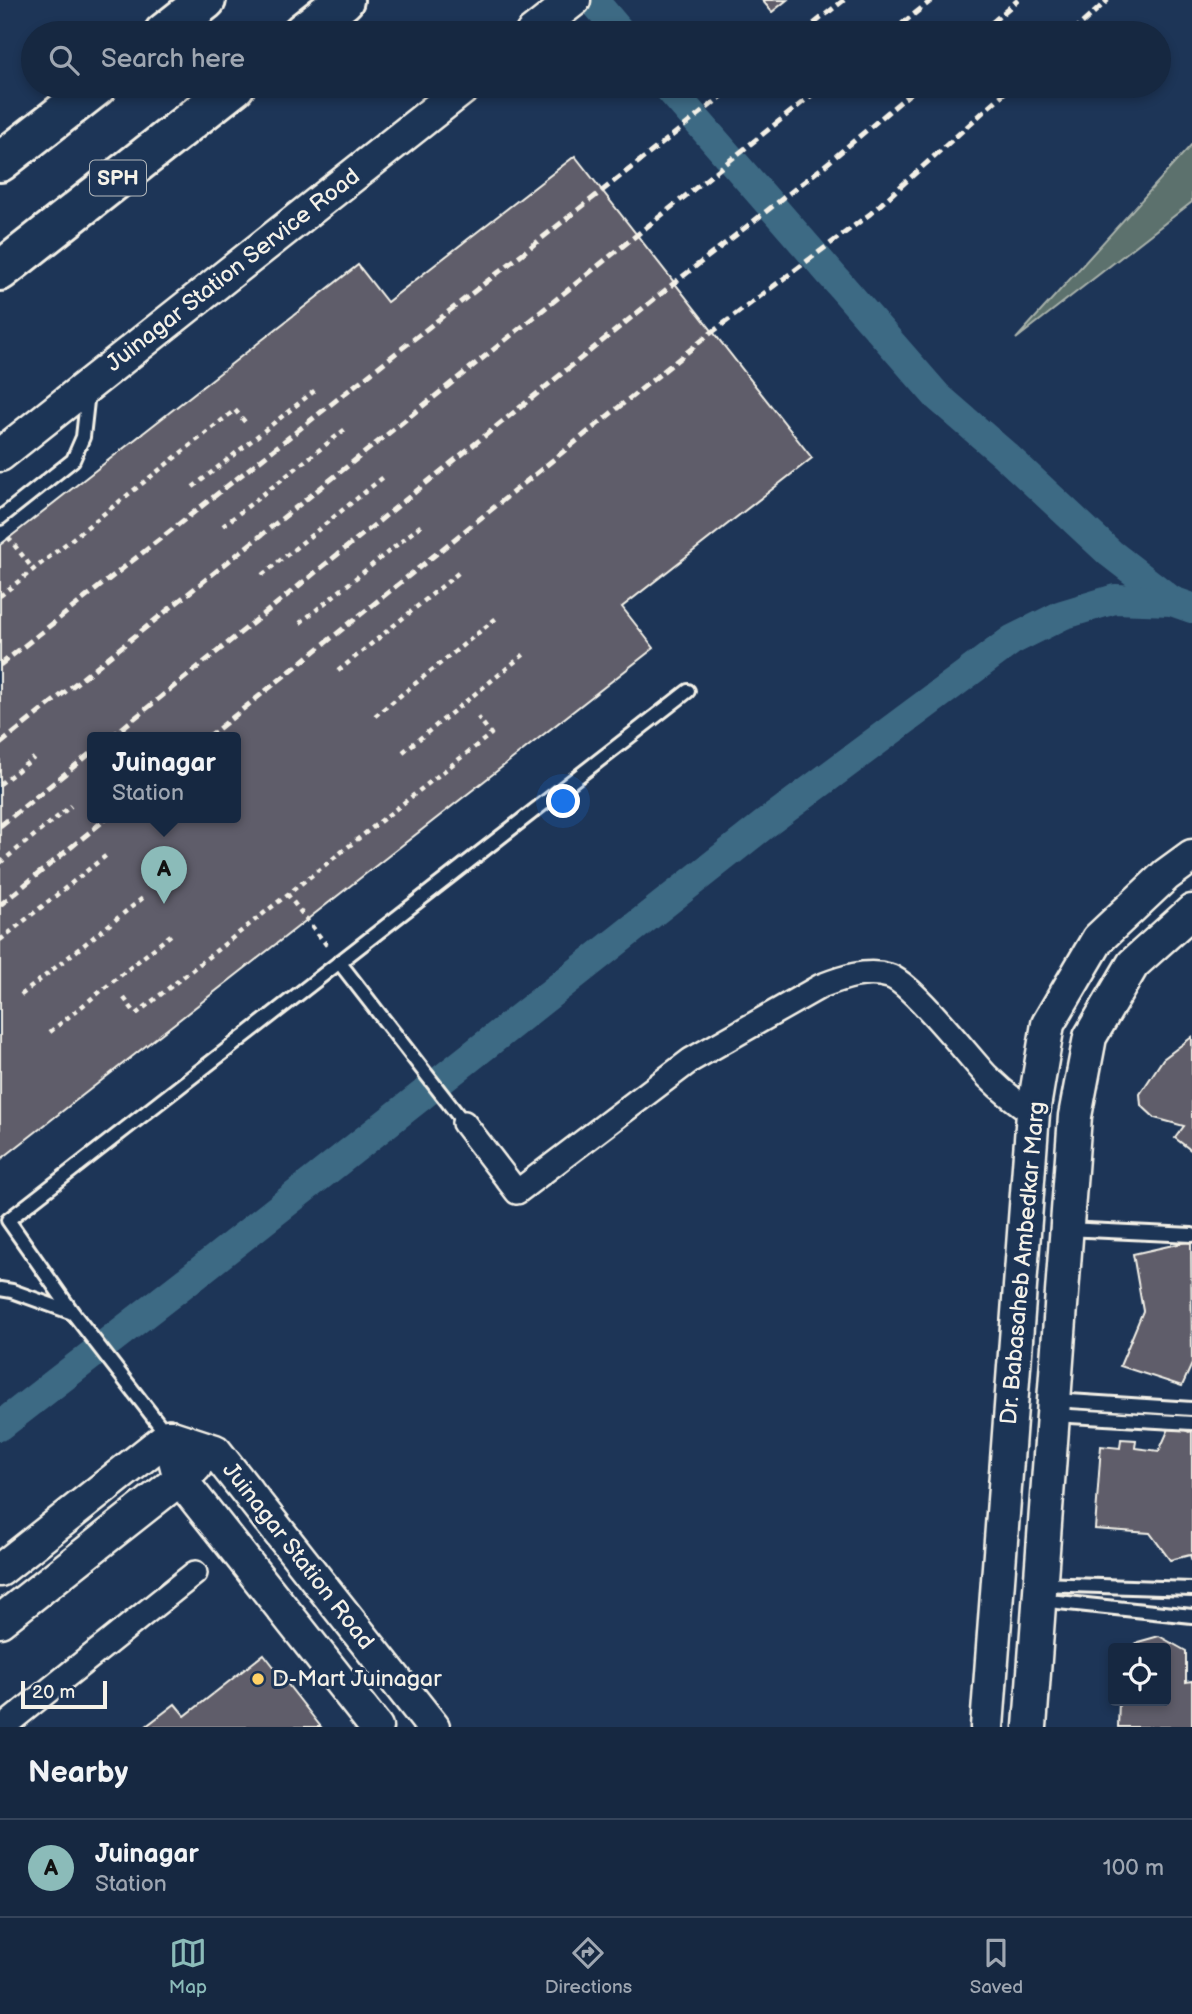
<!DOCTYPE html>
<html lang="en">
<head>
<meta charset="utf-8">
<style>
  body { margin:0; font-family:"Balsamiq Sans",sans-serif; background:#1f3048; color:#f1f3f6 }
  .controls { position:absolute; right:21px; bottom:21px; display:grid; overflow:hidden; border-radius:7px; box-shadow:0 4px 10px #0003 }
  .controls button { width:63px; height:63px; display:grid; place-items:center; padding:0; border:0; border-bottom:2px solid #35445a; background:#162841; color:#f1f3f6; font:35px sans-serif }
  .scale { position:absolute; left:21px; bottom:18px; width:86px; box-sizing:border-box; padding-left:7px; border:4px solid #f4f1e8; border-top:0; font-size:19px; line-height:24px; white-space:nowrap; color:#f4f1e8; -webkit-text-stroke:5px #1d3557; paint-order:stroke }
  .you { position:absolute; left:564px; top:802px; width:24px; height:24px; margin:-18px; border:5px solid #fff; border-radius:50%; background:#1a73e8; box-shadow:0 0 0 10px #1a73e833 }
  .badge { display:grid; place-items:center; width:46px; height:46px; border-radius:50%; background:#8bbbb9; color:#111; font-size:23px; font-weight:700 }
  .pin { position:absolute; translate:-50% -58px; filter:drop-shadow(0 2px 4px #0008) }
  .pin::after { content:''; position:absolute; top:37px; width:24px; height:21px; background:inherit; clip-path:polygon(0 0,100% 0,50% 100%) }
  .popup { position:absolute; left:87px; top:732px; width:154px; height:91px; box-sizing:border-box; display:grid; place-content:center; border-radius:7px; background:#162841; filter:drop-shadow(0 2px 5px #0005); font-size:23px; white-space:nowrap; color:#9ea6b1 }
  .popup b { font-size:26px; color:#f1f3f6 }
  .popup::after { content:''; position:absolute; left:50%; top:100%; margin-left:-14px; border:14px solid transparent; border-top-color:#162841 }
  .list { margin:0; padding:0; list-style:none }
  h2 { display:flex; justify-content:space-between; align-items:center; height:91px; margin:0; padding:0 28px; font-size:30px }
  h2 small { font-size:23px; font-weight:400; color:#9ea6b1 }
  .list li { display:grid; grid-template-columns:46px 1fr auto; gap:21px; align-items:center; box-sizing:border-box; height:98px; padding:0 28px; border-top:2px solid #35445a }
  .list b { display:block; font-size:26px; white-space:nowrap }
  .list p { margin:0; font-size:23px; white-space:nowrap; color:#9ea6b1 }
  .list em { font-size:23px; font-style:normal; color:#9ea6b1 }
  .icon { flex:none; width:38px; height:38px; fill:none; stroke:currentColor; stroke-width:2; stroke-linecap:round; stroke-linejoin:round }
  .map { position:relative; flex:none; width:1192px; height:1727px; overflow:hidden }
  .search { position:absolute; background:#162841; box-shadow:0 4px 10px #0003; left:21px; right:21px; top:21px; height:77px; display:flex; align-items:center; gap:18px; box-sizing:border-box; padding:0 24px; border-radius:38px; color:#9ea6b1; font-size:26px }
  .sheet { height:189px; background:#162841 }
  nav { display:flex; justify-content:space-around; align-items:center; box-sizing:border-box; height:98px; border-top:2px solid #35445a; background:#162841; font-size:19px; color:#9ea6b1 }
  nav a { display:grid; justify-items:center; gap:4px }
  nav .on { color:#8bbbb9 }
  .map>svg:first-child { display:block }
  .green { fill:#5b716d; stroke:#a8b1aa; stroke-width:2 }
  .lines { fill:none; stroke-linecap:round; stroke-linejoin:round }
  .canal { stroke:#3e6a84; stroke-width:30 }
  .building { fill:#5e5d6a; stroke:#f4f1e8; stroke-width:2; fill-rule:evenodd }
  .lane-casing { stroke:#f4f1e8; stroke-width:18 }
  .street-casing { stroke:#f4f1e8; stroke-width:28 }
  .secondary-casing { stroke:#f4f1e8; stroke-width:37 }
  .highway-casing { stroke:#f4f1e8; stroke-width:44 }
  .path { stroke:#f4f1e8; stroke-width:4.5; stroke-dasharray:5 5; stroke-linecap:butt }
  .lane { stroke:#1d3557; stroke-width:12 }
  .street { stroke:#1d3557; stroke-width:23 }
  .secondary { stroke:#1d3557; stroke-width:32 }
  .highway { stroke:#1d3557; stroke-width:38 }
  .rail { stroke:#f4f1e8; stroke-width:5; stroke-dasharray:10 5; stroke-linecap:butt }
  .poi-dot { fill:#ffd166; stroke:#1d3557; stroke-width:2.5 }
  .labels { text-anchor:middle; dominant-baseline:central; stroke-width:6; stroke-linejoin:round; paint-order:stroke }
  .shield { fill:#1d3557; stroke:#b4b9bc; stroke-width:2 }
  .shield-label { font-size:21px; font-weight:bold; fill:#f4f1e8 }
  .street-label { font-size:23px; fill:#f4f1e8; stroke:#1d3557 }
  .poi-label { font-size:23px; fill:#f4f1e8; stroke:#1d3557; text-anchor:start }
</style>
</head>
<body>
<div class="map">
<svg width="1192" height="1727" viewBox="0 0 1192 1727">
  <rect width="100%" height="100%" fill="#1d3557"/>
  <filter id="ink" filterUnits="userSpaceOnUse"><feTurbulence type="fractalNoise" baseFrequency=".0143" numOctaves="2"/><feDisplacementMap in="SourceGraphic" scale="14" xChannelSelector="R" yChannelSelector="G"/><feConvolveMatrix kernelMatrix="1 2 1 2 8 2 1 2 1" color-interpolation-filters="sRGB"/></filter>
  <g filter="url(#ink)">
    <path class="green" d="M1192 144V202L1016 339Z"/>
    <g class="lines">
      <g class="canal">
        <path d="M593 0 621 33"/>
        <path d="M667 86 937 396 1005 455 1110 553 1172 601"/>
        <path d="M0 1426 196 1274 765 824 1012 640 1062 615 1115 599 1172 601 1192 608"/>
      </g>
    </g>
    <g class="building">
      <path d="M762 0H787L772 12Z"/>
      <path d="M575 156 812 458 622 607 654 648 0 1160V545L358 265 387 302ZM92 738H236V818H92Z"/>
      <path d="M1192 1037V1151L1175 1138 1184 1126 1155 1118 1141 1105 1140 1094 1163 1059Z"/>
      <path d="M1191 1241 1192 1364 1182 1386 1120 1366 1143 1311 1133 1254Z"/>
      <path d="M1171 1424 1189 1432 1192 1431V1561L1190 1555 1170 1560 1150 1533 1095 1529 1101 1446 1120 1448 1121 1439 1136 1440 1135 1448 1159 1451Z"/>
      <path d="M1159 1636 1186 1651V1682L1192 1681V1727H1118L1119 1701H1166V1648H1131L1138 1642Z"/>
      <path d="M264 1654 321 1727H145L175 1704 185 1716Z"/>
    </g>
    <g class="lines">
      <defs>
        <g id="lane">
          <path d="M0 518 73 460 83 437 88 392"/>
          <path d="M339 962 464 1123"/>
          <path d="M1066 1229 1192 1235"/>
          <path d="M0 1289 12 1291 73 1313"/>
          <path d="M1054 1400 1192 1409"/>
          <path d="M1053 1415 1192 1423"/>
          <path d="M168 1436 73 1313 8 1220 688 691"/>
          <path d="M1040 1584 1192 1589"/>
          <path d="M1039 1600 1192 1616"/>
        </g>
        <g id="street">
          <path d="M464 1123 517 1192 691 1060 821 986C842 978 866 969 889 976 911 982 968 1056 987 1076 1001 1090 1016 1102 1033 1113"/>
          <path d="M3 1727 195 1573"/>
        </g>
        <g id="secondary">
          <path d="M532 33 574 0"/>
          <path d="M0 455 466 86"/>
          <path d="M169 1436 215 1451 433 1727"/>
          <path d="M169 1436 180 1479 376 1727"/>
          <path d="M0 1570 169 1436"/>
          <path d="M0 1621 195 1467"/>
          <path d="M987 1727 1033 1113 1048 1024 1098 939 1166 875 1192 856"/>
          <path d="M1030 1727 1075 1116 1090 1037 1133 964 1192 911"/>
        </g>
        <g id="highway">
          <path d="M164 33 206 0"/>
          <path d="M302 33 344 0"/>
          <path d="M0 162 97 86"/>
          <path d="M0 271 235 86"/>
        </g>
      </defs>
      <use href="#lane" class="lane-casing"/>
      <use href="#street" class="street-casing"/>
      <use href="#secondary" class="secondary-casing"/>
      <use href="#highway" class="highway-casing"/>
      <g class="path">
        <path d="M193 487 318 388"/>
        <path d="M223 526 348 427"/>
        <path d="M8 537 33 569"/>
        <path d="M262 575 386 475"/>
        <path d="M0 596 235 410 246 423"/>
        <path d="M300 623 424 523"/>
        <path d="M338 671 462 570"/>
        <path d="M375 716 499 616"/>
        <path d="M403 752 527 652"/>
        <path d="M0 784 34 758"/>
        <path d="M0 863 71 806"/>
        <path d="M287 894 328 947"/>
        <path d="M0 940 108 854"/>
        <path d="M21 995 144 897"/>
        <path d="M124 998 136 1014 491 734 478 717"/>
        <path d="M50 1032 172 934"/>
      </g>
      <use href="#lane" class="lane"/>
      <use href="#street" class="street"/>
      <use href="#secondary" class="secondary"/>
      <use href="#highway" class="highway"/>
      <g class="rail">
        <path d="M802 33 844 0"/>
        <path d="M890 33 932 0"/>
        <path d="M980 33 1018 0"/>
        <path d="M1071 33 1108 0"/>
        <path d="M0 665 735 86"/>
        <path d="M110 738 673 284 823 167 919 86"/>
        <path d="M207 738 711 333 870 214 1012 86"/>
        <path d="M0 744 823 86"/>
        <path d="M0 826 92 752"/>
        <path d="M0 905 107 818"/>
      </g>
    </g>
  </g>
  <circle class="poi-dot" cx="258" cy="1679" r="7"/>
  <g class="labels">
    <rect class="shield" x="90" y="160.5" width="56" height="35" rx="5"/>
    <g class="shield-label">
      <text x="118" y="178">SPH</text>
    </g>
    <g class="street-label">
      <text transform="translate(233 270) rotate(-38)">Juinagar Station Service Road</text>
      <text transform="translate(1023 1263) rotate(-85)">Dr. Babasaheb Ambedkar Marg</text>
      <text transform="translate(298 1556) rotate(52)">Juinagar Station Road</text>
    </g>
    <g class="poi-label">
      <text x="272" y="1679">D-Mart Juinagar</text>
    </g>
  </g>
</svg>
<div class="controls">
<button><svg class="icon" aria-label="locate" viewBox="0 0 24 24"><circle cx="12" cy="12" r="6"/><path d="M12 2v4M12 18v4M2 12h4M18 12h4"/></svg></button>
</div>
<div class="scale">20 m</div>
<div class="you"></div>
<div class="pin badge" style="left:164px;top:904px">A</div>
<div class="popup"><b>Juinagar</b>Station</div>
<div class="search"><svg class="icon" aria-label="search" viewBox="0 0 24 24"><circle cx="10" cy="10" r="6"/><path d="M15 15l6 6"/></svg>Search here</div>
</div>
<section class="sheet">
<h2>Nearby<small></small></h2>
<ul class="list">
<li><span class="badge">A</span><div><b>Juinagar</b><p>Station</p></div><em>100 m</em></li>
</ul>
</section>
<nav>
<a class="on"><svg class="icon" aria-label="map" viewBox="0 0 24 24"><path d="M3 6l6-2 6 2 6-2v14l-6 2-6-2-6 2zM9 4v14M15 6v14"/></svg>Map</a>
<a><svg class="icon" aria-label="directions" viewBox="0 0 24 24"><path d="M12 3l9 9-9 9-9-9zM9 14v-3h6M13 9l2 2-2 2"/></svg>Directions</a>
<a><svg class="icon" aria-label="saved" viewBox="0 0 24 24"><path d="M7 4h10v16l-5-4-5 4z"/></svg>Saved</a>
</nav>
</body>
</html>
